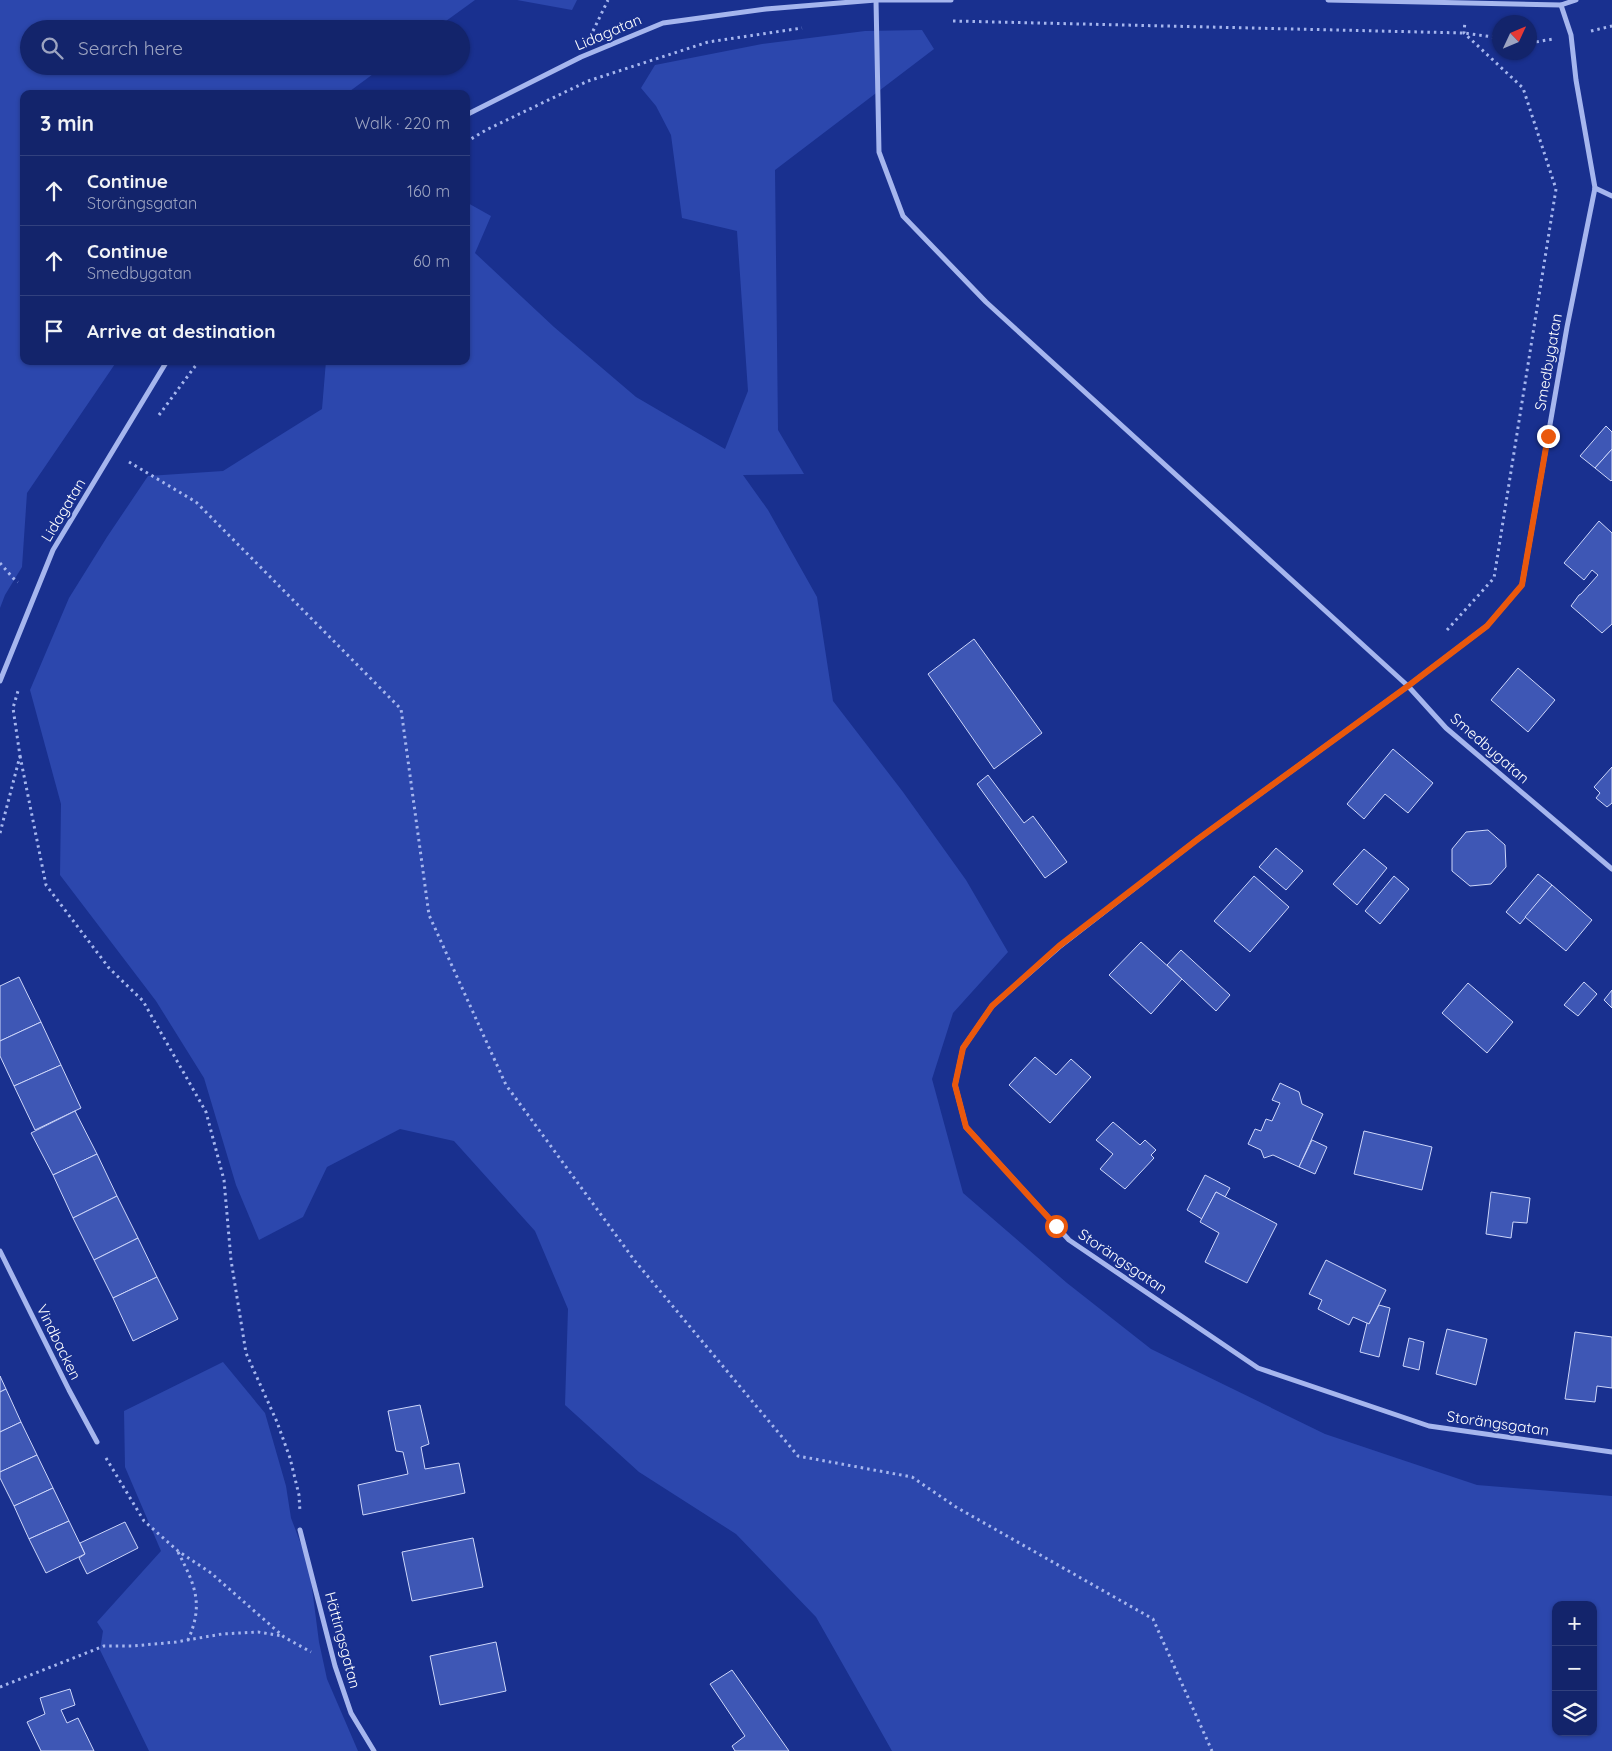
<!DOCTYPE html>
<html lang="en">
<head>
<meta charset="utf-8">
<style>
  body { margin:0; font-family:Quicksand,sans-serif; background:#1c2c71; color:#f1f3f6 }
  .controls { position:absolute; right:15px; bottom:15px; display:grid; overflow:hidden; border-radius:10px; box-shadow:0 1px 4px #0004 }
  .controls button { width:45px; height:45px; display:grid; place-items:center; padding:0; border:0; border-bottom:1px solid #32417e; background:#13246b; color:#f1f3f6; font:25px sans-serif }
  .compass { position:absolute; left:1492px; top:15px; width:45px; height:45px; border-radius:50%; background:#13246b; box-shadow:0 1px 4px #0004; rotate:46deg }
  .stop { position:absolute; width:15px; height:15px; margin:-11px; border:4px solid #ea580c; border-radius:50%; background:#fff }
  .stop.end { background:#ea580c; border-color:#fff; box-shadow:0 1px 5px #0008 }
  .list { margin:0; padding:0; list-style:none }
  h2 { display:flex; justify-content:space-between; align-items:center; height:65px; margin:0; padding:0 20px; font-size:21px }
  h2 small { font-size:16px; font-weight:400; color:#9da4c1 }
  .list li { display:grid; grid-template-columns:32px 1fr auto; gap:15px; align-items:center; box-sizing:border-box; height:70px; padding:0 20px; border-top:1px solid #32417e }
  .list b { display:block; font-size:19px; white-space:nowrap }
  .list p { margin:0; font-size:16px; white-space:nowrap; color:#9da4c1 }
  .list em { font-size:16px; font-style:normal; color:#9da4c1 }
  .icon { flex:none; width:28px; height:28px; fill:none; stroke:currentColor; stroke-width:2; stroke-linecap:round; stroke-linejoin:round }
  .map { position:relative; flex:none; width:1612px; height:1751px; overflow:hidden }
  .search { position:absolute; background:#13246b; box-shadow:0 1px 4px #0004; left:20px; top:20px; width:450px; height:55px; display:flex; align-items:center; gap:12px; box-sizing:border-box; padding:0 18px; border-radius:28px; color:#9da4c1; font-size:19px }
  .panel { position:absolute; background:#13246b; box-shadow:0 1px 4px #0004; left:20px; top:90px; width:450px; height:275px; border-radius:10px }
  .map>svg:first-child { display:block }
  .green { fill:#2c47ad; fill-rule:evenodd }
  .building { fill:#3e57b5; stroke:#cdd6fa }
  .lines { fill:none; stroke-linecap:round; stroke-linejoin:round }
  .path { stroke:#a6b6ee; stroke-width:3; stroke-dasharray:2.5 4; stroke-linecap:butt }
  .minor { stroke:#a6b6ee; stroke-width:5 }
  .route { stroke:#ea580c; stroke-width:6 }
  .labels { text-anchor:middle; dominant-baseline:central; stroke-width:4; stroke-linejoin:round; paint-order:stroke }
  .street-label { font-size:15px; fill:#fff; stroke:#19308f }
</style>
</head>
<body>
<div class="map">
<svg width="1612" height="1751" viewBox="0 0 1612 1751">
  <rect width="100%" height="100%" fill="#19308f"/>
  <g class="green">
    <path d="M0 0H475L435 29H29V66H384L346 94H24V361H117L27 493 22 567 5 595 0 608Z"/>
    <path d="M517 0H577L572 10Z"/>
    <path d="M922 30 934 49 775 170 778 430 804 474 743 475 768 510 817 597 833 701 903 792 966 880 1008 952 953 1013 932 1079 963 1193 1067 1283 1151 1349 1325 1434 1477 1485 1612 1496V1751H892L816 1617 736 1534 639 1472 565 1405 568 1309 535 1231 454 1141 400 1129 327 1167 303 1217 259 1240 236 1185 204 1078 156 1001 60 875 61 804 30 690 69 598 107 537 148 476 223 471 322 409 326 361H466V202L491 216 475 253 554 327 636 397 725 449 748 391 737 231 682 218 671 135 656 106 641 88 655 65 762 44 865 31ZM1556 1605H1593V1732H1556Z"/>
    <path d="M223 1362 265 1413 286 1486 291 1518 309 1565 319 1642 327 1679 358 1751H149L100 1650 103 1631 97 1622 161 1551 125 1467 124 1411Z"/>
  </g>
  <g class="building">
    <path d="M1606 426 1612 432V449L1595 468 1580 456Z"/>
    <path d="M1612 449V480L1611 481 1595 468Z"/>
    <path d="M1599 521 1612 533V624L1602 633 1571 606 1579 595 1581 594 1598 575 1592 570 1584 580 1564 563Z"/>
    <path d="M974 639 1042 733 994 769 928 674Z"/>
    <path d="M1518 668 1555 700 1528 732 1491 700Z"/>
    <path d="M1393 749 1433 783 1408 813 1385 794 1364 819 1347 804Z"/>
    <path d="M1612 767V803L1607 807 1596 798 1600 793 1594 787Z"/>
    <path d="M988 775 1024 823 1033 816 1067 862 1045 878 977 784Z"/>
    <path d="M1488 830 1505 845 1506 867 1491 884 1470 886 1452 871V849L1466 832Z"/>
    <path d="M1276 848 1303 871 1286 890 1259 867Z"/>
    <path d="M1364 849 1387 868 1357 905 1333 884Z"/>
    <path d="M1538 874 1552 885 1520 924 1506 912Z"/>
    <path d="M1254 876 1289 907 1250 952 1214 921Z"/>
    <path d="M1394 876 1409 889 1380 924 1365 911Z"/>
    <path d="M1552 885 1592 920 1566 951 1525 917Z"/>
    <path d="M1141 942 1182 979 1151 1014 1109 975Z"/>
    <path d="M1181 950 1230 995 1216 1011 1167 965Z"/>
    <path d="M19 977 41 1022 0 1041V986Z"/>
    <path d="M1584 982 1597 994 1578 1016 1564 1005Z"/>
    <path d="M1468 983 1513 1022 1487 1053 1442 1013Z"/>
    <path d="M1612 990V1008L1604 1000Z"/>
    <path d="M41 1022 61 1065 14 1086 0 1056V1041Z"/>
    <path d="M1035 1057 1056 1075 1071 1059 1091 1077 1050 1123 1009 1085Z"/>
    <path d="M61 1065 81 1108 35 1130 14 1086Z"/>
    <path d="M1280 1083 1299 1092 1302 1104 1323 1114 1299 1167 1273 1155 1264 1158 1261 1150 1248 1144 1255 1129 1261 1131 1266 1119 1272 1121 1280 1103 1272 1100Z"/>
    <path d="M75 1111 97 1154 53 1175 31 1133Z"/>
    <path d="M1113 1122 1140 1145 1145 1140 1156 1150 1151 1155 1154 1158 1125 1189 1100 1169 1113 1154 1096 1140Z"/>
    <path d="M1364 1131 1432 1147 1422 1190 1354 1174Z"/>
    <path d="M1312 1140 1327 1147 1315 1174 1299 1167Z"/>
    <path d="M97 1154 117 1196 73 1218 53 1175Z"/>
    <path d="M1205 1175 1230 1188 1225 1197 1216 1192 1202 1219 1187 1210Z"/>
    <path d="M1216 1192 1277 1224 1247 1283 1205 1262 1219 1233 1200 1222Z"/>
    <path d="M1491 1192 1530 1198 1527 1223 1513 1222 1511 1238 1486 1234Z"/>
    <path d="M117 1196 138 1238 94 1260 73 1218Z"/>
    <path d="M138 1238 157 1277 113 1298 94 1260Z"/>
    <path d="M1326 1260 1386 1290 1369 1324 1353 1317 1349 1325 1318 1309 1322 1300 1309 1294Z"/>
    <path d="M157 1277 178 1319 133 1341 113 1298Z"/>
    <path d="M1379 1305 1390 1308 1379 1357 1360 1352 1367 1323 1369 1324Z"/>
    <path d="M1447 1329 1487 1339 1476 1385 1436 1374Z"/>
    <path d="M1575 1332 1612 1337V1388L1597 1386 1595 1402 1565 1399Z"/>
    <path d="M1409 1338 1424 1342 1419 1370 1403 1366Z"/>
    <path d="M0 1376 6 1389 0 1392Z"/>
    <path d="M6 1389 21 1422 0 1432V1392Z"/>
    <path d="M420 1405 429 1444 421 1447 425 1469 459 1463 465 1493 363 1515 358 1485 408 1474 403 1452 396 1451 388 1411Z"/>
    <path d="M21 1422 37 1455 0 1472V1432Z"/>
    <path d="M37 1455 53 1488 14 1506 0 1478V1472Z"/>
    <path d="M53 1488 69 1521 29 1539 14 1506Z"/>
    <path d="M69 1521 85 1554 46 1573 29 1539Z"/>
    <path d="M125 1522 138 1548 87 1574 79 1558 85 1554 80 1543Z"/>
    <path d="M473 1538 483 1587 412 1601 402 1552Z"/>
    <path d="M496 1642 506 1691 440 1705 430 1656Z"/>
    <path d="M732 1670 789 1751H735L732 1746 745 1736 710 1684Z"/>
    <path d="M70 1689 75 1705 61 1710 67 1723 78 1718 94 1751H41L27 1722 45 1714 40 1698Z"/>
  </g>
  <g class="lines">
    <g class="path">
      <path d="M953 21 1464 33 1500 38"/>
      <path d="M593 31 608 0"/>
      <path d="M1591 31 1612 26"/>
      <path d="M1530 43 1553 39"/>
      <path d="M466 142 486 130 588 81 708 42 802 28"/>
      <path d="M159 415 199 361"/>
      <path d="M129 462 196 502 401 709 429 915 506 1085 635 1261 798 1456 912 1477 956 1507 1153 1619 1212 1751"/>
      <path d="M0 563 13 578 18 582"/>
      <path d="M1447 630 1494 578 1556 189 1523 88 1464 33 1465 21"/>
      <path d="M20 756 46 885 109 968 143 1001 206 1112 224 1180 231 1260 246 1353 277 1422 290 1458 299 1495 300 1512"/>
      <path d="M0 833 20 756 13 708 18 691"/>
      <path d="M106 1458 144 1521 178 1551 211 1573 284 1637 311 1652"/>
      <path d="M178 1552C195 1585 204 1604 188 1640"/>
      <path d="M0 1687 104 1646H133L176 1642 222 1634 258 1632 283 1636"/>
    </g>
    <g class="minor">
      <path d="M876 0 879 152 903 216 986 302 1408 686 1198 839 1059 947 992 1006 963 1048 955 1085 966 1127 1069 1240 1258 1368 1429 1426 1612 1452"/>
      <path d="M1328 0 1561 5 1576 0"/>
      <path d="M1561 5 1571 35 1576 80 1595 188 1567 327 1522 585 1487 626 1408 686 1446 728 1612 869"/>
      <path d="M466 115 581 57 663 23 766 9 876 0H951"/>
      <path d="M1595 188 1612 196"/>
      <path d="M0 681 53 550 167 361"/>
      <path d="M0 1251 69 1390 97 1442"/>
      <path d="M300 1530 335 1666 351 1713 374 1751"/>
    </g>
  </g>
  <g class="lines">
    <path class="route" d="M1056 1226 966 1127 955 1085 963 1048 992 1006 1059 946 1198 839 1408 686 1487 626 1522 585 1548 436"/>
  </g>
  <g class="labels">
    <g class="street-label">
      <text transform="translate(608 32) rotate(-23)">Lidagatan</text>
      <text transform="translate(1548 362) rotate(-80)">Smedbygatan</text>
      <text transform="translate(63 510) rotate(-59)">Lidagatan</text>
      <text transform="translate(1490 748) rotate(41)">Smedbygatan</text>
      <text transform="translate(1123 1261) rotate(34)">Storängsgatan</text>
      <text transform="translate(59 1342) rotate(64)">Vindbacken</text>
      <text transform="translate(1498 1423) rotate(8)">Storängsgatan</text>
      <text transform="translate(343 1640) rotate(75)">Hättingsgatan</text>
    </g>
  </g>
</svg>
<div class="controls">
<button>+</button>
<button>−</button>
<button><svg class="icon" aria-label="layers" viewBox="0 0 24 24"><path d="M12 4l9 5-9 5-9-5zM3 14l9 5 9-5"/></svg></button>
</div>
<svg class="compass" viewBox="-18 -18 36 36"><path d="M0-13l5 13h-10z" fill="#e53935"/><path d="M0 13l5-13h-10z" fill="#9da4c1"/></svg>
<div class="stop" style="left:1056px;top:1226px"></div>
<div class="stop end" style="left:1548px;top:436px"></div>
<div class="search"><svg class="icon" aria-label="search" viewBox="0 0 24 24"><circle cx="10" cy="10" r="6"/><path d="M15 15l6 6"/></svg>Search here</div>
<section class="panel">
<h2>3 min<small>Walk · 220 m</small></h2>
<ul class="list">
<li><svg class="icon" aria-label="ahead" viewBox="0 0 24 24"><path d="M12 20V5M6 11l6-6 6 6"/></svg><div><b>Continue</b><p>Storängsgatan</p></div><em>160 m</em></li>
<li><svg class="icon" aria-label="ahead" viewBox="0 0 24 24"><path d="M12 20V5M6 11l6-6 6 6"/></svg><div><b>Continue</b><p>Smedbygatan</p></div><em>60 m</em></li>
<li><svg class="icon" aria-label="arrive" viewBox="0 0 24 24"><path d="M6 21V4h12l-3 4 3 4H6"/></svg><div><b>Arrive at destination</b></div></li>
</ul>
</section>
</div>
</body>
</html>
